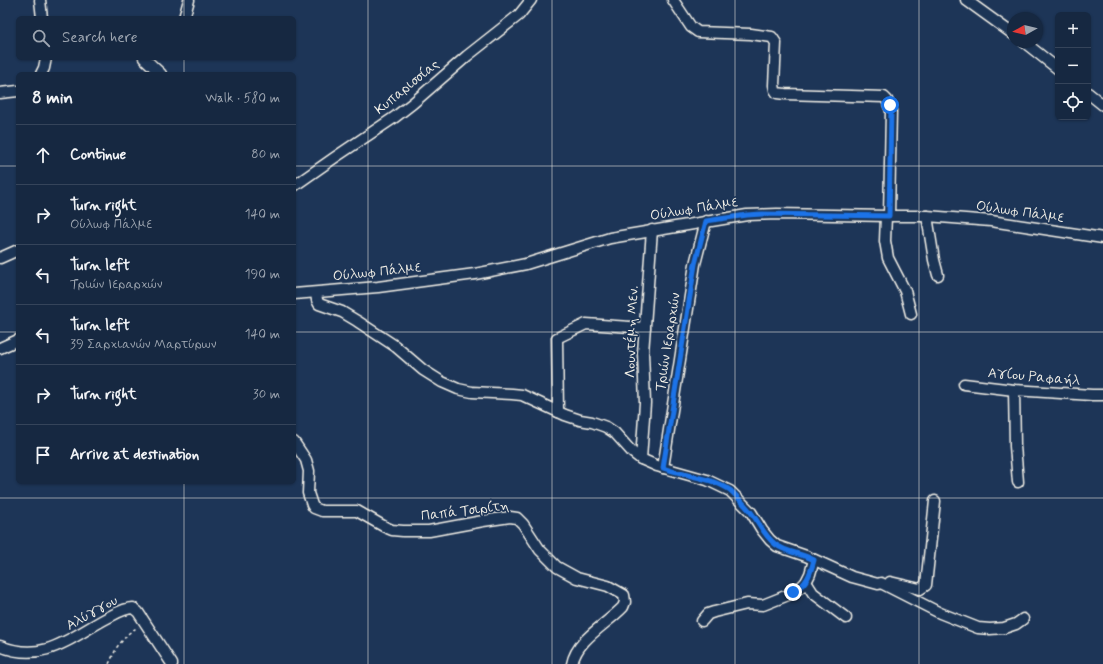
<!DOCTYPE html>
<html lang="en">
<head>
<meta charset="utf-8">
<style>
  body { margin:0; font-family:Mynerve,sans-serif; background:#1f3048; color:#f1f3f6 }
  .controls { position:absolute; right:12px; top:12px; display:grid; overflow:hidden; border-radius:6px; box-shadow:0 1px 3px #0004 }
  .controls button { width:36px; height:36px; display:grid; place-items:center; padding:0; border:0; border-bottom:1px solid #35445a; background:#162841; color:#f1f3f6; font:20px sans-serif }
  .compass { position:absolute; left:1007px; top:12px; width:36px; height:36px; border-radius:50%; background:#162841; box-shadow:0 1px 3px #0004; rotate:262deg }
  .stop { position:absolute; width:12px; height:12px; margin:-9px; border:3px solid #1a73e8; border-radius:50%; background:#fff }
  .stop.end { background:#1a73e8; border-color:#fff; box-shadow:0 1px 4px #0008 }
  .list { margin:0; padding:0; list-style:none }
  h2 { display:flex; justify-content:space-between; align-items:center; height:52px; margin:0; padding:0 16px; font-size:17px }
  h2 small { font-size:13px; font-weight:400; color:#9ea6b1 }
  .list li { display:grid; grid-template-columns:26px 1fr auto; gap:12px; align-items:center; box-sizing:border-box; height:60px; padding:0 16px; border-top:1px solid #35445a }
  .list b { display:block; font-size:15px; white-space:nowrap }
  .list p { margin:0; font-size:13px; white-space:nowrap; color:#9ea6b1 }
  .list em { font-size:13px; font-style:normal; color:#9ea6b1 }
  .icon { flex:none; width:22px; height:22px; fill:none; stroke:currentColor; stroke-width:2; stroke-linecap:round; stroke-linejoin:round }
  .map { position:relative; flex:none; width:1103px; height:664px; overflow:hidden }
  .search { position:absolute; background:#162841; box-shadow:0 1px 3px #0004; left:16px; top:16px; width:280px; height:44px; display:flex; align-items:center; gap:10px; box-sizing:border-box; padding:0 14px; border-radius:6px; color:#9ea6b1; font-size:15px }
  .panel { position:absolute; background:#162841; box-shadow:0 1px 3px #0004; left:16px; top:72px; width:280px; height:412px; border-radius:6px }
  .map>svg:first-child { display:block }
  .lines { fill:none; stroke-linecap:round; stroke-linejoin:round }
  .minor-casing { stroke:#f4f1e8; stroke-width:13 }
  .path { stroke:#f4f1e8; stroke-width:1.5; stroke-dasharray:3 3; stroke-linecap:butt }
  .minor { stroke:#1d3557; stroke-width:10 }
  .route { stroke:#1a73e8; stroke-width:5 }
  .grid { fill:none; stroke:#f4f1e8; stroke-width:1; stroke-opacity:0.55 }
  .labels { text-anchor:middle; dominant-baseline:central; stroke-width:3.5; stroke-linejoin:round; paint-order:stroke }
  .street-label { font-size:14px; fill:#f4f1e8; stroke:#1d3557 }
</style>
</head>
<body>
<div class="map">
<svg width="1103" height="664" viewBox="0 0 1103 664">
  <rect width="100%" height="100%" fill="#1d3557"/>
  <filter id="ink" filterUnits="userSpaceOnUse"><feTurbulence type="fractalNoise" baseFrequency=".025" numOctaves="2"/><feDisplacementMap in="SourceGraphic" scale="8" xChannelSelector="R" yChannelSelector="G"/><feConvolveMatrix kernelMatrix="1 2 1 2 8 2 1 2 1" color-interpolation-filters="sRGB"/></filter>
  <g filter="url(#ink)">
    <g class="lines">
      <defs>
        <g id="minor">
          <path d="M40 0 42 18"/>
          <path d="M673 0 691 27 698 32 751 34 772 37 776 43 774 85 775 90 777 93 785 94 884 97 887 100 891 110 889 216"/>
          <path d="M966 0 1013 34"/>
          <path d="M184 18 189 0"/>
          <path d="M1024 42 1058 69"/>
          <path d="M144 58 161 74"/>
          <path d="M41 74 44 68 46 58"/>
          <path d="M0 93 18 91"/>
          <path d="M1088 93 1103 105"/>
          <path d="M294 186 334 158 395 117 413 103 467 56 519 15 531 0"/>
          <path d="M886 216 885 241 888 258 905 291 911 314"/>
          <path d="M927 216 934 260 938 275"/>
          <path d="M0 258 18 250"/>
          <path d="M316 293 317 300 319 304 342 312 357 321 395 346 423 370 442 382 458 389 472 392 512 394 522 395 565 415 580 420 592 422 606 427 615 433 632 452 641 459 657 466 707 480 730 491 751 512 762 530 770 540 777 546 806 556 852 577 878 584 881 583 940 613 978 628 990 629 1004 628 1016 624 1023 619"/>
          <path d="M294 294 378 287 475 274 526 264 610 238 747 215 777 214 889 216H927L991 221 1103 238"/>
          <path d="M0 348 18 340"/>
          <path d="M964 384 1014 390 1092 395H1103"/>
          <path d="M1014 390 1015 446 1018 482"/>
          <path d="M558 412 557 338 586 324 645 328"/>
          <path d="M294 442 306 460 309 471 308 493 312 505 314 508 322 511H357L385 527 392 530 403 531H429L483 521 510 517 517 518 523 524 540 550 557 567 577 578 608 586 624 595 625 602 623 607C606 625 577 639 572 664"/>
          <path d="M641 459 645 403 643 353 652 230"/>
          <path d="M663 468 695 264 706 221"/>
          <path d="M806 582 813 593 846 618"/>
          <path d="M890 582 920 589 926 585 935 501"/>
          <path d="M702 621 708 614 714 612 747 604 763 605 788 595 801 587 806 582 810 574 814 560"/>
          <path d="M0 646C44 664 71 637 107 618 115 614 124 608 133 608L138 612 172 664"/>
        </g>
      </defs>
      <use href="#minor" class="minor-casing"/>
      <path class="path" d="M109 664 117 647 129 633 138 627"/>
      <use href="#minor" class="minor"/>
    </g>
  </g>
  <g class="lines" filter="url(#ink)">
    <path class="route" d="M793 592C807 584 810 575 814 560 802 553 786 553 775 544 763 535 759 521 749 510 743 503 737 496 730 490 710 477 685 476 663 468L695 264 706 221 747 215 762 214 889 216 891 110 890 105"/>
  </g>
  <path class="grid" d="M184 0V18M368 0V664M552 0V664M735 0V664M919 0V664M184 58V74M0 166H18M294 166H1103M0 332H18M294 332H1103M184 482V664M0 498H1103"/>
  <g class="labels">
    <g class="street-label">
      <text transform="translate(407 87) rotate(-39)">Κυπαρισσίας</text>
      <text transform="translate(694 209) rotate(-9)">Ούλωφ Πάλμε</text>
      <text transform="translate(1020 212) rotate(8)">Ούλωφ Πάλμε</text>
      <text transform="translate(377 272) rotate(-6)">Ούλωφ Πάλμε</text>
      <text transform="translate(632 332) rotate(-88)">Λουντέμη Μεν.</text>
      <text transform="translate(668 342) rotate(-81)">Τριών Ιεραρχών</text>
      <text transform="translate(1034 377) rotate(5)">Αγίου Ραφαήλ</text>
      <text transform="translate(465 511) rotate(-7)">Παπά Τσιρίτη</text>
      <text transform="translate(92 613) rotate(-29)">Αλύγγου</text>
    </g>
  </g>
</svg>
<div class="controls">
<button>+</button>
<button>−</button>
<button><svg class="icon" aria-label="locate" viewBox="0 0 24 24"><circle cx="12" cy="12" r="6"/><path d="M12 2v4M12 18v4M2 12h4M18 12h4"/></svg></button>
</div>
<svg class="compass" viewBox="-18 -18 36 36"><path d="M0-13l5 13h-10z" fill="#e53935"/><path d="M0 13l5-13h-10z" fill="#9ea6b1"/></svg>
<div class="stop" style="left:890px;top:105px"></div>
<div class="stop end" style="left:793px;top:592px"></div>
<div class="search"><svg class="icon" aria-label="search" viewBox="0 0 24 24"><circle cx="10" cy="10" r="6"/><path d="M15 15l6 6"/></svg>Search here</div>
<section class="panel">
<h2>8 min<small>Walk · 580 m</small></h2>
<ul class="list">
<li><svg class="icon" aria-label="ahead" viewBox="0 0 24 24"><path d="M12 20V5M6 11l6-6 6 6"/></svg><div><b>Continue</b></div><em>80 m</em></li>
<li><svg class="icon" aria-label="right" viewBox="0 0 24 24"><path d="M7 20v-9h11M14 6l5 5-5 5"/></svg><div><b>Turn right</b><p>Ούλωφ Πάλμε</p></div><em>140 m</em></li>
<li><svg class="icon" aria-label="left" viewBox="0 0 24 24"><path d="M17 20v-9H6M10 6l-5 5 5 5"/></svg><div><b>Turn left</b><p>Τριών Ιεραρχών</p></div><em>190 m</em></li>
<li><svg class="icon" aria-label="left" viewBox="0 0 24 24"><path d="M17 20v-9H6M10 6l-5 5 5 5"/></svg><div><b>Turn left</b><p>39 Σαρχιανών Μαρτύρων</p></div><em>140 m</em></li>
<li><svg class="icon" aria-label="right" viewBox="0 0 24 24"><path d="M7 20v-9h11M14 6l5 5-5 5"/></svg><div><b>Turn right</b></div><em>30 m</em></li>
<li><svg class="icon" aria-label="arrive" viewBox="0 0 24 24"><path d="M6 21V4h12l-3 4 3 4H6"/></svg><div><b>Arrive at destination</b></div></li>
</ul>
</section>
</div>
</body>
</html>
